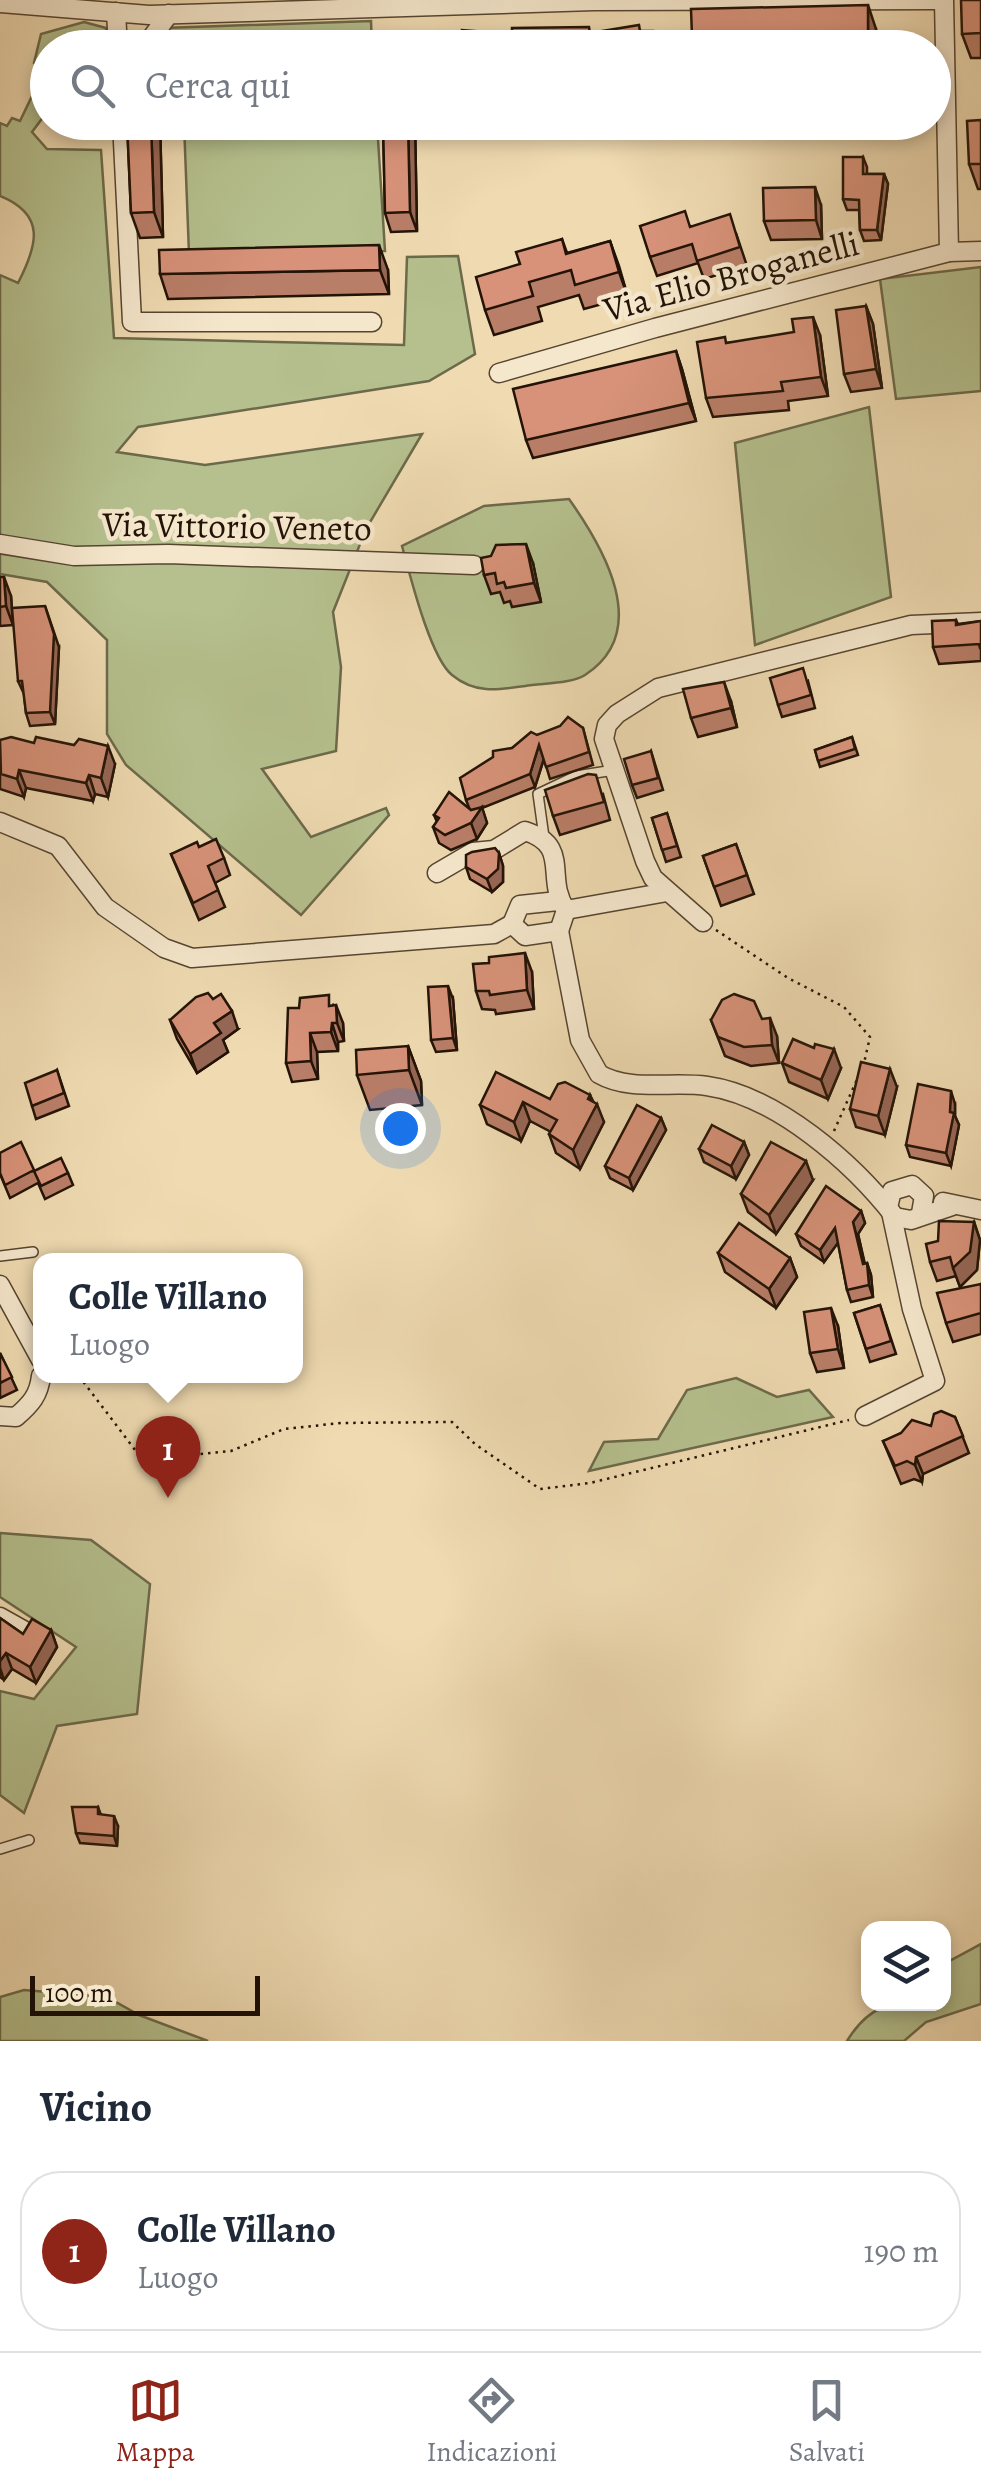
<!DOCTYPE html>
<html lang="it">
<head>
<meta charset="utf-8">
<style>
  body { margin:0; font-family:Alegreya,serif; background:#f6f6f7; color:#1f2937 }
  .controls { position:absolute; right:30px; bottom:30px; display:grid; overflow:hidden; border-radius:20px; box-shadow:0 5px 15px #0003 }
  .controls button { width:90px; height:90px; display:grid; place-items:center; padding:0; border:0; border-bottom:2px solid #e0e1e3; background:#fff; color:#1f2937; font:50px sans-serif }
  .scale { position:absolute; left:30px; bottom:25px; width:230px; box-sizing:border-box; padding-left:10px; border:5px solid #231306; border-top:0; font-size:28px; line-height:35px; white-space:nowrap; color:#231306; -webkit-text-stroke:8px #f5e7cc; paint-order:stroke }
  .you { position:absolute; left:400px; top:1128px; width:35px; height:35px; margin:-25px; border:8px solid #fff; border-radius:50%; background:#1a73e8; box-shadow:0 0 0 15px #1a73e833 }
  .badge { display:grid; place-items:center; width:65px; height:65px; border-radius:50%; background:#8f2418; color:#fff; font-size:32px; font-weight:700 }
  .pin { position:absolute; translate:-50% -82px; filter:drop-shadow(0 2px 5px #0008) }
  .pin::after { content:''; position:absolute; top:52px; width:35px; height:30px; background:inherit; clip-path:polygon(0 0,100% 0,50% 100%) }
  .popup { position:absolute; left:33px; top:1253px; width:270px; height:130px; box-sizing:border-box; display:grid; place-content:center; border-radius:20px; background:#fff; filter:drop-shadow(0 2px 8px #0005); font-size:32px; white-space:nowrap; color:#747a83 }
  .popup b { font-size:38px; color:#1f2937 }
  .popup::after { content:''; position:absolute; left:50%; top:100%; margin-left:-20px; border:20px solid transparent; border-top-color:#fff }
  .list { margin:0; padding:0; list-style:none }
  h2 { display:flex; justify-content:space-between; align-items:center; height:130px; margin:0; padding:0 40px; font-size:42px }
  h2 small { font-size:32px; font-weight:400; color:#747a83 }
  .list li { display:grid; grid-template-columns:65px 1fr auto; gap:30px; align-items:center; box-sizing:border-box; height:160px; margin:0 20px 20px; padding:0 20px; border:2px solid #e0e1e3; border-radius:40px }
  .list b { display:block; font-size:38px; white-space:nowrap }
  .list p { margin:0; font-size:32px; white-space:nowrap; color:#747a83 }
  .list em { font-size:32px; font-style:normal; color:#747a83 }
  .icon { flex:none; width:55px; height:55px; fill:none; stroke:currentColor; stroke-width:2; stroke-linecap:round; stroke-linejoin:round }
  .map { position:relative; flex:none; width:981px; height:2041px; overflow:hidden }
  .search { position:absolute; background:#fff; box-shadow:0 5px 15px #0003; left:30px; right:30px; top:30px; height:110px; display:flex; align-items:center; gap:25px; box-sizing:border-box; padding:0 35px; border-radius:55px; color:#747a83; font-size:38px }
  .sheet { height:310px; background:#fff }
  nav { display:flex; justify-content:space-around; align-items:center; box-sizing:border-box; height:140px; border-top:2px solid #e0e1e3; background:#fff; font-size:28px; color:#747a83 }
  nav a { display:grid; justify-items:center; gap:5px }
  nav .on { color:#8f2418 }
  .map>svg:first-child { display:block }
  .green { fill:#b5c08e; stroke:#6c6a4a; stroke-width:2.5 }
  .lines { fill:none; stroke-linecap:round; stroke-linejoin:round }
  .lane-casing { stroke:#564531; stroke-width:12 }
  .street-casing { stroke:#564531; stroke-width:21 }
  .path { stroke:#231306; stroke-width:2.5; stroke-dasharray:2.5 5; stroke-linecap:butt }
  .lane { stroke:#f5e7cc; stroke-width:9 }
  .street { stroke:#f5e7cc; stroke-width:18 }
  .wall { fill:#b97e68; stroke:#231306; stroke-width:2.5 }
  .shaded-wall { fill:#966655; stroke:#231306; stroke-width:2.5 }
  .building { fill:#d79279; stroke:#231306; stroke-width:2.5 }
  .labels { text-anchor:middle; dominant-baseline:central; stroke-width:9; stroke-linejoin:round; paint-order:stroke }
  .street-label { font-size:35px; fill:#231306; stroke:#f5e7cc }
</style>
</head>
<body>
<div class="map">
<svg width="981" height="2041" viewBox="0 0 981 2041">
  <rect width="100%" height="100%" fill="#efdab1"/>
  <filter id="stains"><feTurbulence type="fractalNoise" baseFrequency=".002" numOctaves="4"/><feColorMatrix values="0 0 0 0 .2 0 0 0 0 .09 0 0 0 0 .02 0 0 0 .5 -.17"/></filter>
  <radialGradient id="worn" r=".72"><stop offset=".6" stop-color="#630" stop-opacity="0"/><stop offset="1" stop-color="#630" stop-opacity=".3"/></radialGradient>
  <g class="green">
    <path d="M371 21 372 47H176L163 28Z"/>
    <path d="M84 22 106 28V46L48 48 47 112 32 132 47 149 101 150 114 338 404 345 407 257 458 256 475 354 429 381 138 427 117 452 205 465 422 434 366 529 333 612 341 667 336 751 262 769 311 837 386 808 389 815 301 915 126 765 107 734V640L47 582 0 574V275L18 283C37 246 47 215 0 196V123L7 126 12 118 20 121 44 71 34 63 41 34Z"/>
    <path d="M184 123H377L385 251 189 254Z"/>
    <path d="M981 267V391L896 399 880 279Z"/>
    <path d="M869 407 891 597 755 645 735 443Z"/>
    <path d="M569 499C603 547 653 631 585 675 571 684 542 683 525 686 498 690 475 694 452 675 430 657 410 575 402 546L484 506Z"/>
    <path d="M736 1378 777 1397 809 1390 833 1417 589 1471 604 1442 658 1439 687 1390Z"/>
    <path d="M0 1533 91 1540 150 1584 137 1714 57 1726 24 1813 0 1795V1691L34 1699 76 1647 0 1597Z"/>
    <path d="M981 1944V2004L926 2022 904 2041H847C874 1997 898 2004 944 2004V1964Z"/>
    <path d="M24 1990 107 1997 139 2015 208 2041H0V1997Z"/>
  </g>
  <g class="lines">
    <defs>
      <g id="lane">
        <path d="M544 837 538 794 576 776 614 770"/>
        <path d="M0 1256 33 1252"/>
        <path d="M0 1849 29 1840"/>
      </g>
      <g id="street">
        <path d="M944 0 949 252"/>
        <path d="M0 3 149 15 594 1 937 0"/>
        <path d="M116 12 118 48"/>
        <path d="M144 48 169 14"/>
        <path d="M122 122 132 322H372"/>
        <path d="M499 373 655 328 949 252 981 251"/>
        <path d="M0 544 74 556 168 554 474 565"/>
        <path d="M0 822 58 846 105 907 164 948 192 958 494 934 512 924"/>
        <path d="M437 873 473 852 494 850 525 831C572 846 544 878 566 910L559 931"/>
        <path d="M566 910 667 892"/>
        <path d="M703 922 653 878 645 861 604 739 607 725 617 714 658 688 911 625 981 622"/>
        <path d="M512 924 520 905 558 901"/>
        <path d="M512 924 525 936 559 931"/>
        <path d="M559 931 580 1040 599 1074C630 1092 672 1081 707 1086 777 1096 853 1163 895 1217L911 1220 952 1206"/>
        <path d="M943 1202 981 1210"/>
        <path d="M888 1207 892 1191 912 1185 924 1196 921 1213"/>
        <path d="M0 1285 41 1360"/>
        <path d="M0 1416 16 1417C31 1404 39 1395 41 1376"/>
        <path d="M865 1416 935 1381 912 1309 891 1212"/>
        <path d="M0 1617 25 1631"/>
      </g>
    </defs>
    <use href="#lane" class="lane-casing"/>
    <use href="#street" class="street-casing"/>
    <g class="path">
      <path d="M716 930 788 978 844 1007 870 1037 864 1063"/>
      <path d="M834 1131 859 1075"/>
      <path d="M79 1376 151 1471 180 1456 231 1451 284 1429 341 1423 452 1422 475 1444 540 1489 590 1483 849 1420"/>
    </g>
    <use href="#lane" class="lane"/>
    <use href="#street" class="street"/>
  </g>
  <g class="wall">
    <path d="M981 0V58H971L962 34Z"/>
    <path d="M876 29 877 48H696L692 36Z"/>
    <path d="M981 120V189H978L969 164Z"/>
    <path d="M127 122H160L163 237 140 238 131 213Z"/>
    <path d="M383 122H415L417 231 391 232 385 213Z"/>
    <path d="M863 157 867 167V174H884L888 184 881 240 864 241 860 230 859 210H847L843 199Z"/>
    <path d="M821 205 822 239 771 240 764 221Z"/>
    <path d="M690 226 736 233 747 266 704 279 698 263 657 276 650 257Z"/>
    <path d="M562 239 567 253 610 241 628 297 584 309 579 295 538 307 542 321 494 335 485 310 520 264Z"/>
    <path d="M388 270 389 294 168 299 160 274Z"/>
    <path d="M866 306 873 324 882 388 851 392 844 374Z"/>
    <path d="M820 335 828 396 788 401 789 410 713 417 706 398 727 343Z"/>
    <path d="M676 351 682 369 696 421 533 458 526 440Z"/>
    <path d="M533 563 541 602 512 607 510 601 504 603 500 592 491 594 484 575Z"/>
    <path d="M0 577 11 596 13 625 0 626Z"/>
    <path d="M956 620 958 624 981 621V661L939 664 933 647Z"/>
    <path d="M59 647 55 724 30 726 26 713 24 694 18 681Z"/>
    <path d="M808 681 815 708 782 717 778 705Z"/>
    <path d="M731 701 737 727 698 737 691 718Z"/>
    <path d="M583 728 593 765 550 779 544 759 535 787 482 808 487 823 477 839 451 850 439 843 433 827 437 822 434 815 470 810 466 800 512 748 537 735Z"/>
    <path d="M852 737 858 755 820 767 815 750Z"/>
    <path d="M0 740 115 764 108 797 95 794 93 801 26 788 24 797 0 789Z"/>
    <path d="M651 751 663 790 637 798 632 785Z"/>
    <path d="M603 794 610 820 560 835 553 816Z"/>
    <path d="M667 813 681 857 666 862 652 818Z"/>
    <path d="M736 844 754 894 721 906 703 856Z"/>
    <path d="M199 847 224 858 230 875 215 883 225 907 199 920 171 854Z"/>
    <path d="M499 853 503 866V882L492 892 470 879 466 867Z"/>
    <path d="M532 972 534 1009 496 1014 495 1010 482 1009 476 991Z"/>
    <path d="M453 999 457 1050 436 1052 431 1040Z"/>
    <path d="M333 1005 343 1023 344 1041 338 1042V1051L317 1052 318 1079 292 1082 286 1063Z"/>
    <path d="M762 1019 777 1036 779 1063 751 1066 725 1056 711 1020Z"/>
    <path d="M170 1020 238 1029 223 1040 228 1052 197 1073 177 1039Z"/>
    <path d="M408 1046 421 1081 422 1105 370 1110 357 1075Z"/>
    <path d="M782 1063 841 1068 828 1099 789 1082Z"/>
    <path d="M57 1070 69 1106 36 1119 32 1106Z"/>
    <path d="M897 1087 885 1135 856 1127 850 1109Z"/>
    <path d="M590 1095 604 1122 580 1169 556 1153 549 1134 551 1132 530 1121 521 1141 487 1124 480 1105Z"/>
    <path d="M955 1104V1116L959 1125 951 1166 910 1157 906 1145Z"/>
    <path d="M661 1118 666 1130 633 1190 610 1178 605 1166Z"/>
    <path d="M744 1142 749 1155 736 1179 704 1162 699 1149Z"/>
    <path d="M35 1171 68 1173 73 1185 45 1199 38 1183 10 1198 0 1174Z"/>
    <path d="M813 1180 776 1234 748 1212 741 1194Z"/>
    <path d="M861 1211 865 1223 858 1234 865 1264 867 1263 871 1275 873 1297 851 1302 847 1290 838 1242 824 1262 801 1246 796 1234Z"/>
    <path d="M974 1222 980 1240 977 1270 960 1287 956 1276 937 1281 930 1262 938 1241Z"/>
    <path d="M718 1253 790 1258 797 1277 776 1308 725 1272Z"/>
    <path d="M981 1284V1334L953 1342 946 1323Z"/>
    <path d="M880 1305 896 1354 870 1362 854 1313Z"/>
    <path d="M838 1326 844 1368 817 1372 810 1353Z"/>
    <path d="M0 1353 17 1390 0 1398Z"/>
    <path d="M955 1417 969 1453 923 1474 922 1482 914 1479 901 1484 883 1441Z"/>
    <path d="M0 1618 23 1634 51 1630 57 1647 36 1683 12 1669 4 1680 0 1677Z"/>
    <path d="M98 1807 101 1815 118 1826 117 1846 80 1843 76 1833Z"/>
  </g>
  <g class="shaded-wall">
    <path d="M868 5 876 29 877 48H874L868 32Z"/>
    <path d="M653 31 659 48H654Z"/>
    <path d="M151 122H160L163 237 154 212Z"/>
    <path d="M408 122H415L417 231 410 212Z"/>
    <path d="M884 174 888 184 881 240 877 230Z"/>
    <path d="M815 187 821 205 822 239 816 220Z"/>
    <path d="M610 241 619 266 628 297 619 272Z"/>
    <path d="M379 245 388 270 389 294 380 270Z"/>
    <path d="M866 306 873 324 882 388 876 369Z"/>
    <path d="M813 317 820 335 828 396 821 377Z"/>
    <path d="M676 351 682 369 696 421 689 403Z"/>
    <path d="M526 544 533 563 541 602 534 583Z"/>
    <path d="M4 577 11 596 13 625 6 606Z"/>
    <path d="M45 606 59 647 55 724 50 712Z"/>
    <path d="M724 682 731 701 737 727 731 708Z"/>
    <path d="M539 745 544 758 535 787 530 774Z"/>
    <path d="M108 746 115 764 108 797 101 778Z"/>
    <path d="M19 770 26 788 24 797 17 779Z"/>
    <path d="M89 775 95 794 93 801 86 783Z"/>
    <path d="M482 807 487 823 477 839 471 823Z"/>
    <path d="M499 853 503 866V882L492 892 487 879Z"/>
    <path d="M525 953 532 972 534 1009 527 990Z"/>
    <path d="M448 986 453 999 457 1050 453 1038Z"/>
    <path d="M336 1005 343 1023 344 1041 337 1023Z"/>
    <path d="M232 1011 238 1029 223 1040 228 1052 197 1073 190 1054 214 1023Z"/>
    <path d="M770 1018 777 1036 779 1063 772 1045Z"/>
    <path d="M332 1023 338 1042V1051L331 1032Z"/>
    <path d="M310 1033 317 1052 318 1079 311 1061Z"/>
    <path d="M408 1046 421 1081 422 1105 409 1070Z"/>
    <path d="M834 1049 841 1068 828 1099 821 1080Z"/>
    <path d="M890 1069 897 1087 885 1135 878 1116Z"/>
    <path d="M951 1091 955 1104V1116L959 1125 951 1166 946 1153Z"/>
    <path d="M590 1095 595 1108 597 1104 604 1122 580 1169 573 1150Z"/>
    <path d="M523 1102 530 1121 521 1141 514 1122Z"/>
    <path d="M661 1118 666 1130 633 1190 629 1178Z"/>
    <path d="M744 1142 749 1155 736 1179 731 1166Z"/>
    <path d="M806 1161 813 1180 776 1234 769 1215Z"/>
    <path d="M861 1211 865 1223 858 1234 867 1276 853 1222Z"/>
    <path d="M974 1222 980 1240 977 1270 960 1287 953 1268Z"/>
    <path d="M835 1228 840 1240 824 1262 820 1250Z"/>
    <path d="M790 1258 797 1277 776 1308 769 1289Z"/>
    <path d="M867 1263 871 1275 873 1297 869 1285Z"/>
    <path d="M831 1308 838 1326 844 1368 838 1349Z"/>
    <path d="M916 1457 923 1474 922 1482 915 1465Z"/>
    <path d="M51 1630 57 1647 36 1683 30 1667Z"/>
    <path d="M6 1653 12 1669 4 1680 0 1668V1661Z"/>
    <path d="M114 1816 118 1826 117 1846 114 1836Z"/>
  </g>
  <g class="building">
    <path d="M961 0H981V33L962 34Z"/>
    <path d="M868 5V32L692 36 691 9Z"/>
    <path d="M639 25 640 31H653L654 48H447V36L462 35V30L512 34V28L589 27 590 33Z"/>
    <path d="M981 120V164H969L967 121Z"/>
    <path d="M127 122H151L154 212 131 213Z"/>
    <path d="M383 122H408L410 212 385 213Z"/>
    <path d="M843 157H863V174H884L877 230H860L859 200 843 199Z"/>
    <path d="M815 187 816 220 764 221 763 188Z"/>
    <path d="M685 211 690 227 730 214 740 247 697 261 692 244 650 257 640 226Z"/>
    <path d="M562 239 566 254 610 241 619 272 575 285 571 270 529 282 533 296 485 310 476 277 520 264 516 252Z"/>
    <path d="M379 245 380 270 160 274 159 250Z"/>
    <path d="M866 306 876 369 844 374 836 310Z"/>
    <path d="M813 317 821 377 781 382 783 391 706 398 697 342 725 337 726 343 794 332 792 319Z"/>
    <path d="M676 351 689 403 526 440 513 389Z"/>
    <path d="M526 544 534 583 506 588 504 582 497 584 495 573 484 575 481 558 491 556 496 545Z"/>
    <path d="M0 577H4L6 606 0 607Z"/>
    <path d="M45 606 54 634 50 712 26 713 22 681H18L12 608Z"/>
    <path d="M956 620V625L981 621V648H980L979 644 933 647 932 621Z"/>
    <path d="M803 668 811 695 778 705 770 678Z"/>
    <path d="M724 682 731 708 691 718 683 689Z"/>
    <path d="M568 717 583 728 589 752 546 767 539 745 530 774 466 800 460 778 493 757V751L512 748 531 732 537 735 560 726Z"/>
    <path d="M11 737 34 743 36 737 74 745 79 739 108 746 101 778 89 775 86 783 19 770 17 779 1 774 0 740Z"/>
    <path d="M852 737 855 749 818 761 815 750Z"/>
    <path d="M651 751 658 778 632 785 624 759Z"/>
    <path d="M588 774 596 775 604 802 553 816 545 790Z"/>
    <path d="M449 792 471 810 482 807 471 823 445 835 433 827 439 818 434 815Z"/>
    <path d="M667 813 677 846 662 850 652 818Z"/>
    <path d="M216 839 224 858 208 866 218 890 193 903 171 854 197 842 199 847Z"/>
    <path d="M736 844 747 875 714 887 703 856Z"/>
    <path d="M495 848 499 853 498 869 487 879 466 867V855L472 852Z"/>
    <path d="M525 953 527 990 490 995 489 991H476L473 964 489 963V957Z"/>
    <path d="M448 986 453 1038 431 1040 428 987Z"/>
    <path d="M208 993 213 999 221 994 232 1011 214 1023 221 1033 190 1054 170 1020 196 997Z"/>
    <path d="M734 994 754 1001 762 1019 770 1018 772 1045 744 1047 718 1037 711 1020 722 1000Z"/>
    <path d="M329 995V1006L336 1005 337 1023H332L331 1032 310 1033 311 1061 286 1063 288 1008H299L300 998Z"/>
    <path d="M793 1039 814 1048 815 1044 834 1049 821 1080 782 1063Z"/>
    <path d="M408 1046 409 1070 357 1075 356 1050Z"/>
    <path d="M861 1062 890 1069 878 1116 850 1109Z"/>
    <path d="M57 1070 64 1093 32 1106 25 1083Z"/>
    <path d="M496 1072 550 1099 558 1084 565 1082 590 1095 588 1099 597 1104 573 1150 549 1134 557 1120 523 1102 514 1122 480 1105Z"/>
    <path d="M918 1084 951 1091 950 1112 954 1113 946 1153 906 1145Z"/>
    <path d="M637 1105 661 1118 629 1178 605 1166Z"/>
    <path d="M712 1125 744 1142 731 1166 699 1149Z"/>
    <path d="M21 1142 34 1170 5 1185 0 1173V1153Z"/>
    <path d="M771 1142 806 1161 769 1215 741 1194Z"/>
    <path d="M61 1158 68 1173 41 1186 34 1171Z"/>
    <path d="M826 1186 861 1211 853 1222 863 1264 867 1263 869 1285 847 1290 835 1228 820 1250 796 1234Z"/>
    <path d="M939 1221 974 1222 970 1252 953 1268 950 1257 930 1262 926 1244 938 1241Z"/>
    <path d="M739 1223 790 1258 769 1289 718 1253Z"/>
    <path d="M981 1284V1313L946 1323 937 1293Z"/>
    <path d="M880 1305 891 1341 866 1349 854 1313Z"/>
    <path d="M831 1308 838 1349 810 1353 804 1312Z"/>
    <path d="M0 1353 12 1377 0 1383Z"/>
    <path d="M941 1411 955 1417 963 1436 916 1457 915 1465 907 1461 895 1466 883 1441 901 1433 912 1420 931 1426 934 1414Z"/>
    <path d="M0 1618 23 1634 32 1619 51 1630 30 1667 6 1653 0 1661Z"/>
    <path d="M72 1807H98V1814L114 1816V1836L76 1833Z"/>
  </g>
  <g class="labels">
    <g class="street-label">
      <text transform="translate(731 276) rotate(-15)">Via Elio Broganelli</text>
      <text transform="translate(237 526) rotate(1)">Via Vittorio Veneto</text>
    </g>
  </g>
  <rect width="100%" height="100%" filter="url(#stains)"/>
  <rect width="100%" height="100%" fill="url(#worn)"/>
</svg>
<div class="controls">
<button><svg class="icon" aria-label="layers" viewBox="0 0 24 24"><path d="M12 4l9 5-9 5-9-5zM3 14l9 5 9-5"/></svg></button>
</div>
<div class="scale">100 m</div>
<div class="you"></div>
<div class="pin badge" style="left:168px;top:1498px">1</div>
<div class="popup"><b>Colle Villano</b>Luogo</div>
<div class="search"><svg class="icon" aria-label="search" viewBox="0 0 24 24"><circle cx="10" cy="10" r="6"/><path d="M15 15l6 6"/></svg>Cerca qui</div>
</div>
<section class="sheet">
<h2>Vicino<small></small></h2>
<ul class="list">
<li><span class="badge">1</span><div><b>Colle Villano</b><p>Luogo</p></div><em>190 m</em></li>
</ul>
</section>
<nav>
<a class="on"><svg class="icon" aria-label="map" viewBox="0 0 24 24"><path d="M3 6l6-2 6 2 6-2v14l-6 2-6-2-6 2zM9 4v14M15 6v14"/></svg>Mappa</a>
<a><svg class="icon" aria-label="directions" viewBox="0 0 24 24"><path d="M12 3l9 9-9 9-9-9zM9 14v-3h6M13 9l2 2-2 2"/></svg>Indicazioni</a>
<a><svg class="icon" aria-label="saved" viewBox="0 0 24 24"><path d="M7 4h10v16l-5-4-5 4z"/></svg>Salvati</a>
</nav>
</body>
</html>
